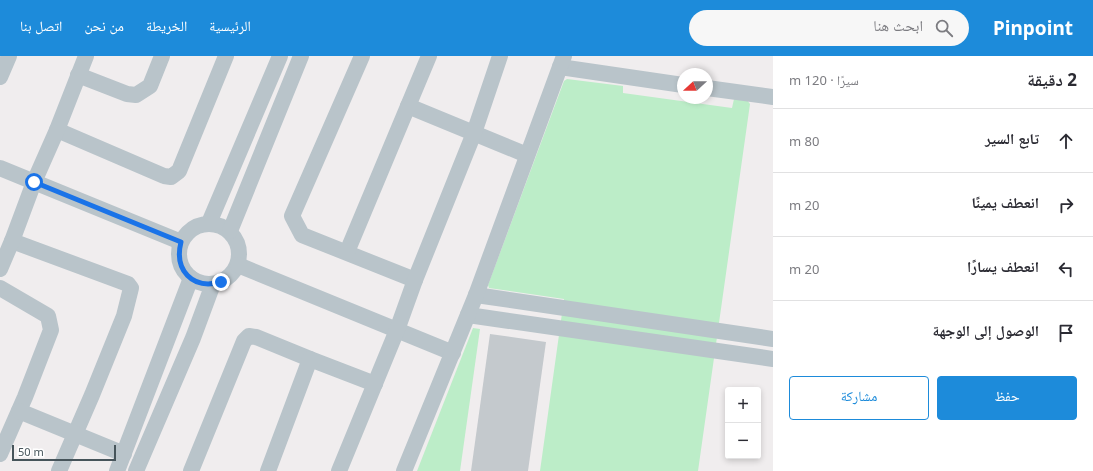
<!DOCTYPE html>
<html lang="ar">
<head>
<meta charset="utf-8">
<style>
  body { margin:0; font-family:"Noto Sans","Noto Naskh Arabic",sans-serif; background:#f7f7f7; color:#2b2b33; direction:rtl }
  .controls { position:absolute; right:12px; bottom:12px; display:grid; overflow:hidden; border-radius:4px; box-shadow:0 2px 6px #0003 }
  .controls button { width:36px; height:36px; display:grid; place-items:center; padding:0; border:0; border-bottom:1px solid #e1e1e2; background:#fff; color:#2b2b33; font:20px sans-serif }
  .compass { position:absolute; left:677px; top:12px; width:36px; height:36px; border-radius:50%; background:#fff; box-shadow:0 2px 6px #0003; rotate:249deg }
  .scale { position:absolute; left:12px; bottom:10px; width:104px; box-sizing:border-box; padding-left:4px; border:2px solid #46545a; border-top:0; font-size:11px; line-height:14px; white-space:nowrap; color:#46545a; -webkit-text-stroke:3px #fff; paint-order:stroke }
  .stop { position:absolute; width:12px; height:12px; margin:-9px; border:3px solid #1a73e8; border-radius:50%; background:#fff }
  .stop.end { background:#1a73e8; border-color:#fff; box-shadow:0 1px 4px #0008 }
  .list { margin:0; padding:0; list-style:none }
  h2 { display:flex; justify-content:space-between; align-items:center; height:52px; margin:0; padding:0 16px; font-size:17px }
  h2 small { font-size:13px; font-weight:400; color:#7c7c81 }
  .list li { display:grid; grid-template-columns:26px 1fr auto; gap:12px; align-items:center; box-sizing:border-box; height:64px; padding:0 16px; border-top:1px solid #e1e1e2 }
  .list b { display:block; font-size:15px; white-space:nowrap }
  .list em { font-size:13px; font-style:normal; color:#7c7c81 }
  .actions { display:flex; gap:8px; padding:12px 16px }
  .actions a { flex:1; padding:9px 0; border:1px solid #1d8bda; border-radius:4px; text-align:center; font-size:14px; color:#1d8bda }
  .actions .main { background:#1d8bda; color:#fff }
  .icon { flex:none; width:22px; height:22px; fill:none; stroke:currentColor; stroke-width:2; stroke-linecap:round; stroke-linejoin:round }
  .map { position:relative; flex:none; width:773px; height:415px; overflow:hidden; direction:ltr }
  header { display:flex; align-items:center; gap:24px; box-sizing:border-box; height:56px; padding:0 20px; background:#1d8bda; color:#fff }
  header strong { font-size:19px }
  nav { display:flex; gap:22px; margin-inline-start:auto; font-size:14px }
  .search { width:280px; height:36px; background:#f7f7f7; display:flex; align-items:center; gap:10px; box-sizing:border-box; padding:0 14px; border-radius:22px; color:#7c7c81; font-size:15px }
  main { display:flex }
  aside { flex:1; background:#fff }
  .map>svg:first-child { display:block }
  .green { fill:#bcedc8 }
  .building { fill:#c4c9cd }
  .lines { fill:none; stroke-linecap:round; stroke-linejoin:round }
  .minor { stroke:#b9c4ca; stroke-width:16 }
  .route { stroke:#1a73e8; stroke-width:5 }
</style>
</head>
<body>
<header>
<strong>Pinpoint</strong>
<div class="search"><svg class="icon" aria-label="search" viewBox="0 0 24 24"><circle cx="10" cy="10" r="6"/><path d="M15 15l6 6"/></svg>ابحث هنا</div>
<nav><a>الرئيسية</a><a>الخريطة</a><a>من نحن</a><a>اتصل بنا</a></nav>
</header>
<main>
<aside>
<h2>2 دقيقة<small>سيرًا · 120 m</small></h2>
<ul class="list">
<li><svg class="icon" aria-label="ahead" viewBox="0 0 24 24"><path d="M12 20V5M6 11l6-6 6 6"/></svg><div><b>تابع السير</b></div><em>80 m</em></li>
<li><svg class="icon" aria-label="right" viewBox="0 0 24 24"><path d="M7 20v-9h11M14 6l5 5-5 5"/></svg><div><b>انعطف يمينًا</b></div><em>20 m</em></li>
<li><svg class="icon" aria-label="left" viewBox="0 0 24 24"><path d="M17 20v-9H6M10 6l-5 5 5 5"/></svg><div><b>انعطف يسارًا</b></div><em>20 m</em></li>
<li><svg class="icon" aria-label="arrive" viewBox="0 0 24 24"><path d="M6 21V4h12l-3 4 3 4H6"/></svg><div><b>الوصول إلى الوجهة</b></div></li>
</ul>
<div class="actions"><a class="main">حفظ</a><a>مشاركة</a></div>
</aside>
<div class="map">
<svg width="773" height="415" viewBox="0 0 773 415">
  <rect width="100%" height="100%" fill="#f0edee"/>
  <g class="green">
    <path d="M567 23 623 30V37L732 52 734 43 747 44 750 48 698 415H540L564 243 489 232 488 229 564 25Z"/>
    <path d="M473 272 480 273 460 415H417Z"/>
  </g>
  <path class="building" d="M490 278 546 286 528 415H471Z"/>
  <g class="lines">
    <g class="minor">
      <path d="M362 0 292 160 302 179 415 224"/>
      <path d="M560 11 683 29"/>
      <path d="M78 19 127 38 136 39 150 30 162 0"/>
      <path d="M0 21 9 0"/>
      <path d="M707 32 773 41"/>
      <path d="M408 50 527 99"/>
      <path d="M57 74 164 120 171 121 179 115 226 0"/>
      <path d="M0 112 181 186"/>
      <path d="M209 167 280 0"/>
      <circle cx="209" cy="198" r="30"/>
      <path d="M230 175 301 0"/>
      <path d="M12 185 128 228 131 232 124 260 92 339 59 415"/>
      <path d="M347 196 429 0"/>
      <path d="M238 209 453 297"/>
      <path d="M0 213 12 185 34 126 57 74 86 0"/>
      <path d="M0 232 48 260 51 274 25 341 0 398"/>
      <path d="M476 239 773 283"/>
      <path d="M468 259 773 303"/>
      <path d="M19 355 124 398"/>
      <path d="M117 415 191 222"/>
      <path d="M136 415 193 282 213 228"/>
      <path d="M191 415 244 285 249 280 256 281 310 303"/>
      <path d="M268 415 310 303 375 328"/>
      <path d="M339 415 397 274 415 224 474 77 500 0"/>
      <path d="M404 415 476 239 564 0"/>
    </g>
  </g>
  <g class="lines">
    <path class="route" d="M34 126 181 186C174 214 192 234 221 226"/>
  </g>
</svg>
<div class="controls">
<button>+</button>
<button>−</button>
</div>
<svg class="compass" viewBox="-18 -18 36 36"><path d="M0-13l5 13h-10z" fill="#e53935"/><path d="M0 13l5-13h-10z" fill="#7c7c81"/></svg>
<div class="scale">50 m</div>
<div class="stop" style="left:34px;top:126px"></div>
<div class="stop end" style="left:221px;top:226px"></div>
</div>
</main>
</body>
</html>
